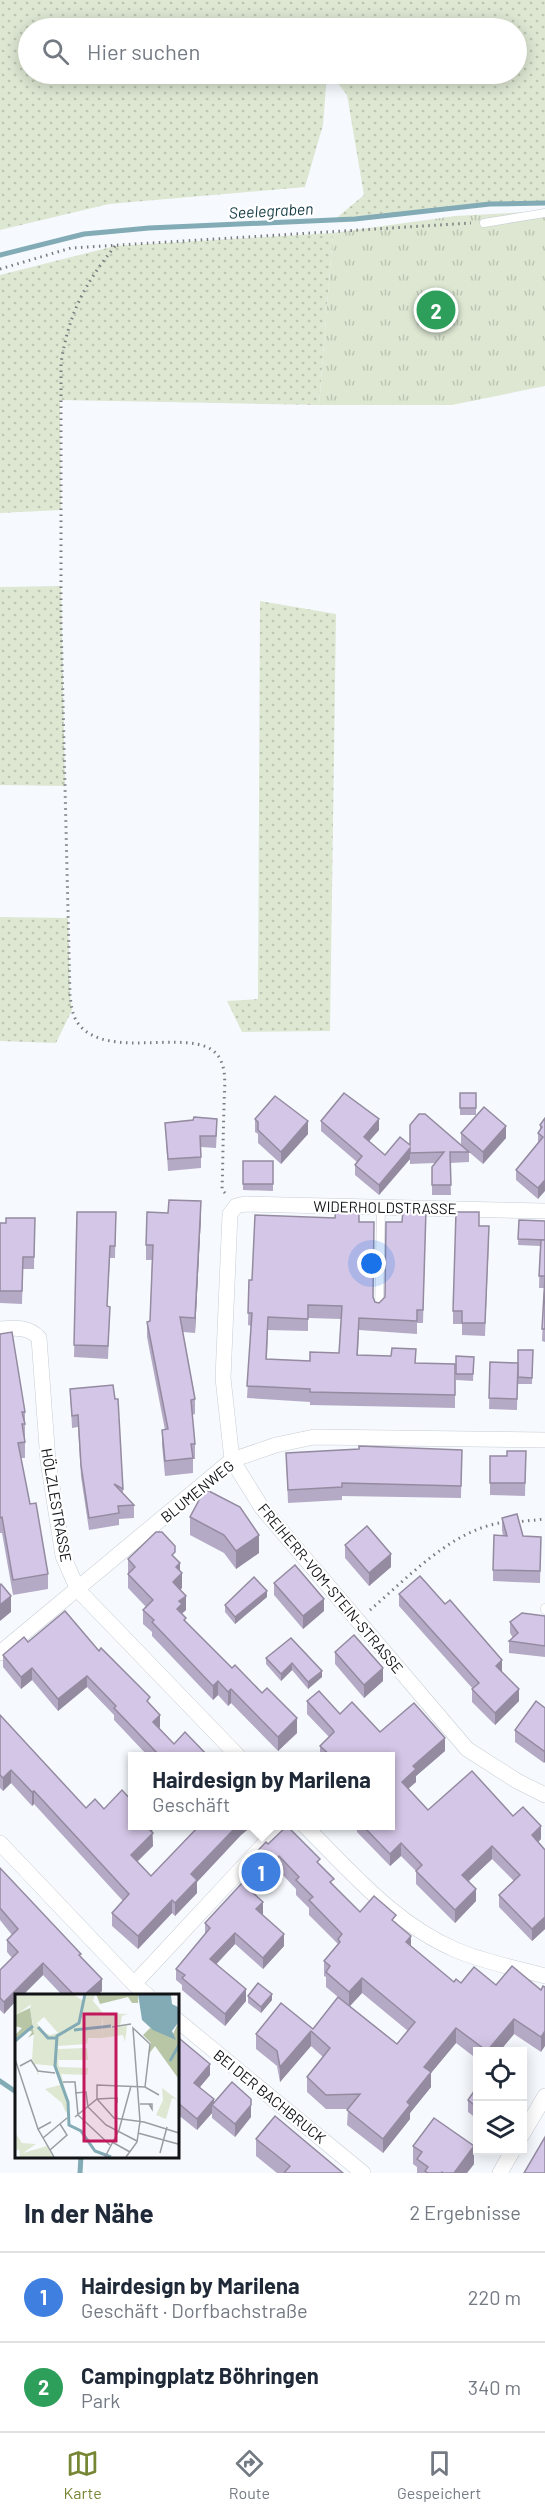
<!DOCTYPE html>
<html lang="de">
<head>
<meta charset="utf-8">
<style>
  body { margin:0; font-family:Barlow,sans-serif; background:#f6f6f7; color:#1f2937 }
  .controls { position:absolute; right:18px; bottom:18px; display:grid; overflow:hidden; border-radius:0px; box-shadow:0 3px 15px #0003 }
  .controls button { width:54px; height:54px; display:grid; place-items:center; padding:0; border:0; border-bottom:2px solid #e0e1e3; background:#fff; color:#1f2937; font:30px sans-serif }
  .you { position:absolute; left:372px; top:1264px; width:21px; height:21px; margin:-15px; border:4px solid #fff; border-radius:50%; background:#1a73e8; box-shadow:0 0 0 9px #1a73e833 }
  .badge { display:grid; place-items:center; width:39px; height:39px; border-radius:50%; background:#778635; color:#fff; font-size:20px; font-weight:700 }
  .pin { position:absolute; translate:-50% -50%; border:3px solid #fff; box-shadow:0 2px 6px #0006 }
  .popup { position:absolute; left:128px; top:1752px; width:267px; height:78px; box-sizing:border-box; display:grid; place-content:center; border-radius:0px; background:#fff; filter:drop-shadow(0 2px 4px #0005); font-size:20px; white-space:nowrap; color:#747a83 }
  .popup b { font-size:22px; color:#1f2937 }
  .popup::after { content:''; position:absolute; left:50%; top:100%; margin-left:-12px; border:12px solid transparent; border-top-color:#fff }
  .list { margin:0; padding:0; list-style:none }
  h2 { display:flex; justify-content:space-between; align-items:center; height:78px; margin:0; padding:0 24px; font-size:26px }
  h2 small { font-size:20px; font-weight:400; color:#747a83 }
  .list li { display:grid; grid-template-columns:39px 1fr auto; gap:18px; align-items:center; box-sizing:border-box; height:90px; padding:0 24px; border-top:2px solid #e0e1e3 }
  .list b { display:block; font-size:22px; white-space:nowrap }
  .list p { margin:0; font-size:20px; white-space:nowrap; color:#747a83 }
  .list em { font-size:20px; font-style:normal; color:#747a83 }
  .icon { flex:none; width:33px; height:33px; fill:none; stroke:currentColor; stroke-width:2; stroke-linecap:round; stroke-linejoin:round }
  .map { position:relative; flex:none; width:545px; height:2173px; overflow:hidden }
  .search { position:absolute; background:#fff; box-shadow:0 3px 15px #0003; left:18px; right:18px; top:18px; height:66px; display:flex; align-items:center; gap:15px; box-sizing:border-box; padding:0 21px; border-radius:33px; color:#747a83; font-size:22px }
  .sheet { height:258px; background:#fff }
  nav { display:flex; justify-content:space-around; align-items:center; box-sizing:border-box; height:84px; border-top:2px solid #e0e1e3; background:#fff; font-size:16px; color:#747a83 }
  nav a { display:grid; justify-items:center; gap:3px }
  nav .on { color:#778635 }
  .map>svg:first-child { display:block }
  .grass { fill:url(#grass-dots) }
  .park { fill:url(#park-tufts) }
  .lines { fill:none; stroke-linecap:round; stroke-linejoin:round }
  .stream { stroke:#83abb6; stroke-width:5 }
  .service-casing { stroke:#c7cdd5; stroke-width:9 }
  .minor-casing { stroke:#c7cdd5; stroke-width:16 }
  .path { stroke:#7a7d80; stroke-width:3; stroke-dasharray:1.5 4.5; stroke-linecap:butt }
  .service { stroke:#fff; stroke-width:8 }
  .minor { stroke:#fff; stroke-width:15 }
  .wall { fill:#b5aac6; fill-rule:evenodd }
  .shaded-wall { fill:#948ba1 }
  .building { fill:#d3c6e6; stroke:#948ba1; stroke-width:1.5; fill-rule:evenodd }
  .labels { text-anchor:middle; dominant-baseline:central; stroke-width:4.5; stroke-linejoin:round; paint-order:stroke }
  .street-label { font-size:15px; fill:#101215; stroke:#fff }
  .water-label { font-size:16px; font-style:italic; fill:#153c45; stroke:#fff }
  .inset-river { fill:none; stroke:#83abb6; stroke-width:3 }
  .inset-road { fill:none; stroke:#9a9da1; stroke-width:1.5 }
  .view { fill:#c2185b; fill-opacity:0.15; stroke:#c2185b; stroke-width:3 }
  .inset-edge { fill:none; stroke:#101215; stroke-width:3 }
</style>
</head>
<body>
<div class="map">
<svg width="545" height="2173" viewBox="0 0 545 2173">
  <defs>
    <pattern id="grass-dots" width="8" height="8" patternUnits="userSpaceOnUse" patternTransform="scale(1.5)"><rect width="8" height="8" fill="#dde7d2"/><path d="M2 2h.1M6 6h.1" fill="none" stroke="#bdc5b3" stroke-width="1.8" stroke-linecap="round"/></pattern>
    <pattern id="park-tufts" width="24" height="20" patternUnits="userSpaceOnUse" patternTransform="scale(1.5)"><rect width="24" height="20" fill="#dde7d2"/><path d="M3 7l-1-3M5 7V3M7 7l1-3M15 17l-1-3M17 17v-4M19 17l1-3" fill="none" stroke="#bdc5b3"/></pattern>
  </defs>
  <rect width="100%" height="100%" fill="#f6fafe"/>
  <g class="grass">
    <path d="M0 0H545V203L490 204 334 220 364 195 347 95 331 74H516V28H28V74H327L323 125 305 187 109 204 0 230Z"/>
    <path d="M333 233 319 405 60 400 61 510 0 513V275L115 246Z"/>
    <path d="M61 586 65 786 0 785V587Z"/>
    <path d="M260 601 336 614 330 1031 242 1032 227 1001 258 999Z"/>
    <path d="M0 917 68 918 70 995 72 1010 56 1043 0 1041Z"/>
  </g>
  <path class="park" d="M545 211V386L452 405H319L333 233 455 216Z"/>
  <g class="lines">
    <g class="stream">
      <path d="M0 255 84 234 106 232 149 228 355 219 490 204 545 203"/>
      <path d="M0 2081 16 2092"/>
      <path d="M80 2173 81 2156"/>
    </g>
    <defs>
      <g id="service">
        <path d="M484 223 545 213"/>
        <path d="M379 1310 381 1207"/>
        <path d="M545 1610V1608"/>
      </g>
      <g id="minor">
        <path d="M545 1211 245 1204 236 1206 230 1214 223 1378 232 1460 262 1508 467 1749 517 1781 545 1795"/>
        <path d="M0 1329C15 1328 28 1326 39 1338L48 1461 63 1556 78 1590 238 1756"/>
        <path d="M0 1653 232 1460 276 1445 314 1437 545 1440"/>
        <path d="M305 1826C351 1872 395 1924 456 1950 484 1962 516 1968 545 1976"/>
        <path d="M0 1843 134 1984 148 1996"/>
        <path d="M134 1984 281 1826"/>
        <path d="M177 2020 363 2173"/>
        <path d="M522 2135 545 2096"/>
        <path d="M500 2173 513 2150"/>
      </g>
    </defs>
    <use href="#service" class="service-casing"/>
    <use href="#minor" class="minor-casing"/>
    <g class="path">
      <path d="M115 246C84 285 69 313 61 363V619L70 995C71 1004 72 1014 77 1022 107 1066 204 1020 221 1061 227 1074 224 1092 224 1107 223 1134 223 1162 222 1190L227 1195"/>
      <path d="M0 269 71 248 471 223"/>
      <path d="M516 1522 545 1519"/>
      <path d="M370 1610C409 1577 453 1528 506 1522"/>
    </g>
    <use href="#service" class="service"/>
    <use href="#minor" class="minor"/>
  </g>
  <g class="wall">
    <rect x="460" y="1093" width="16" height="22"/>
    <path d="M545 1118 538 1199 516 1180V1170L538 1143V1133L540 1131V1125Z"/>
    <path d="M255 1119 308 1134 281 1164 258 1143V1134L255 1132Z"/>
    <path d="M321 1121 379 1130 369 1141 385 1155 410 1145H461V1133L506 1138 483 1164 469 1152V1162L450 1163 451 1195H432V1167L435 1163 410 1164V1159L379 1195 355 1175V1165L357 1162 321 1131Z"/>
    <path d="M165 1123 217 1130 216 1148 201 1147V1168L168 1171Z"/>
    <path d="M273 1161V1191L243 1190V1184Z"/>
    <path d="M426 1210 423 1323H417V1334L359 1330 358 1355 416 1363 455 1364V1408L310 1405V1402L247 1398 251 1326 248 1325 249 1280H252L359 1222 373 1298 375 1302 379 1303 385 1297 402 1222ZM308 1318 341 1319 339 1353 310 1361 267 1359 268 1330 308 1331Z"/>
    <path d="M77 1212H116L115 1258H110L107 1306 110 1307 108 1359 74 1357Z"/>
    <path d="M201 1216 195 1333 183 1332 195 1399V1414L192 1415 195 1444V1459H193V1473L165 1476 162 1445V1430H165L147 1337V1322L150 1321 152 1260H146V1245Z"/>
    <path d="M35 1218 34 1269H23L22 1304 0 1303V1223H6Z"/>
    <path d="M519 1220 545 1221V1342L542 1341 544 1288H539L540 1246 518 1245Z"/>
    <path d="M479 1226 489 1238 485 1336 462 1335V1324H453V1311Z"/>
    <path d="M0 1334 25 1412V1458H21L30 1504 48 1574V1589L13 1595 2 1533H0Z"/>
    <path d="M518 1350H533L532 1384H518Z"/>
    <path d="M456 1356 474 1357 473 1381 456 1380Z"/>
    <path d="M490 1362 518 1363 517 1410 489 1409Z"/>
    <path d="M70 1389 123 1489V1494L134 1505V1518L119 1519V1525L89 1530 81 1477 78 1427 72 1428Z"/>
    <path d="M359 1449 462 1450 461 1498 342 1496V1500L288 1503 286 1453Z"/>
    <path d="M526 1451 525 1496 490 1495V1456H507Z"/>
    <path d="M190 1517 259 1553 236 1569 224 1553 190 1535Z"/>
    <path d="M502 1518 523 1536 541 1537 540 1583 493 1581V1570L503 1536 502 1530Z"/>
    <path d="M345 1545 391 1567 369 1586 345 1558Z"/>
    <path d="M175 1558 180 1571 182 1588 180 1590 186 1610 182 1614 186 1622 297 1733 278 1751 231 1703 228 1706 218 1695 213 1700 152 1636V1632L143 1624V1610L146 1607 128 1588V1559Z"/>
    <path d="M274 1583 324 1611 303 1629 274 1595Z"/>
    <path d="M399 1594 502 1672 519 1701 495 1725 472 1702V1689H473L399 1606Z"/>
    <path d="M267 1597 235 1624 225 1612V1605Z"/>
    <path d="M545 1616V1657L509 1653V1641L513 1638 510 1633V1622Z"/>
    <path d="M291 1638 322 1677 308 1689 292 1670 281 1681 266 1664V1658Z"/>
    <path d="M28 1642 99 1651 150 1704 160 1727 159 1728 174 1744 208 1756H148L114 1720V1715L87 1687 58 1711 32 1680 21 1689 3 1667V1655Z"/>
    <path d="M335 1652 383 1681 364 1698 335 1664Z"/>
    <path d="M307 1701 340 1714 380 1732 445 1751 416 1776V1782L408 1789 428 1810 513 1816 541 1839 538 1842 545 1850V1929L532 1941 499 1907V1895L514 1881 492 1859 469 1881 476 1901 455 1923 416 1884V1871L401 1856 390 1866 357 1832V1826H390V1756H320V1746L329 1737 307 1714Z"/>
    <path d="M0 1704V1716L86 1808 104 1809 152 1826 153 1846 137 1861 151 1876 199 1826H252L241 1835 197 1882V1893L175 1916 172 1913 138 1949 112 1926V1913L123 1901 34 1804 32 1806 11 1783 3 1791 0 1788Z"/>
    <path d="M545 1708 544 1763 515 1742V1730Z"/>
    <path d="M268 1844 320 1866 334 1886 360 1912 396 1922 411 1946 454 1982 496 1985 541 1990 543 1986 541 2052 514 2034 499 2052H477V2059L456 2043 431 2073V2087L410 2113V2119L383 2153 347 2125 348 2109H326L307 2092V2077L323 2057 311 2046 280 2082 277 2066 256 2049V2034L313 2029 338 1997 326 1987V1977L324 1976V1961L338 1944 309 1915V1908L296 1895V1889L279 1871 261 1891 245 1879V1864ZM362 1993 408 2031 397 2044 350 2006Z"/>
    <path d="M0 1868 81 1957 102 1991 96 1996H63L43 1975 22 1996H16L4 2014 0 2010V1970L12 1958 7 1952V1940L12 1935 0 1920Z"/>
    <path d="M262 1914 284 1946 263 1969 235 1944 216 1964 246 2001 225 2026 182 1990V1985L176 1980V1969L205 1935V1923L263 1914Z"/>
    <path d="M248 1996 272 2000 261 2013 248 2003Z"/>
    <path d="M177 2043 210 2075 200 2087 214 2103 251 2117 235 2137 212 2118V2113L197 2130 177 2114Z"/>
    <path d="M477 2087V2119L468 2112V2100Z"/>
    <path d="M256 2139 343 2173H277L256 2156Z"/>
    <path d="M413 2146 474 2164 467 2173H417V2167L413 2164Z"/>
  </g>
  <g class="shaded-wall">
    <path d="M379 1119V1130L364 1147V1137Z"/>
    <path d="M308 1121V1134L281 1164V1152Z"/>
    <path d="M506 1126V1138L483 1164V1152Z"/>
    <path d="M410 1148V1159L379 1195V1185Z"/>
    <path d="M545 1180V1191L538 1199V1188Z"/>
    <path d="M201 1201V1216L195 1333V1318Z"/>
    <path d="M259 1535V1553L236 1569V1551Z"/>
    <path d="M391 1554V1567L369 1586V1573Z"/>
    <path d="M180 1563V1576L182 1573V1588L173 1596V1582L176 1567Z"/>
    <path d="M267 1591V1597L235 1624V1617Z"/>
    <path d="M11 1596V1612L0 1621V1605Z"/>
    <path d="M186 1596V1610L182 1613 177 1609 179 1601Z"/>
    <path d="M324 1599V1611L303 1629V1616Z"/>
    <path d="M502 1660V1672L496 1666Z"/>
    <path d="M292 1663V1670L281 1681V1674Z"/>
    <path d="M32 1668V1680L21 1689V1677Z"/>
    <path d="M383 1668V1681L364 1698V1685Z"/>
    <path d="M322 1671V1677L308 1689V1682Z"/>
    <path d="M87 1676V1687L58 1711V1699Z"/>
    <path d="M218 1681V1695L213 1700V1686Z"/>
    <path d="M231 1689V1703L228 1706V1692Z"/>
    <path d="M519 1689V1701L495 1725V1713Z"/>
    <path d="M160 1715V1727L153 1734V1722Z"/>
    <path d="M297 1718V1733L278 1751V1737Z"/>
    <path d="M445 1738V1751L416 1776V1782L402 1794V1782L413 1766Z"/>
    <path d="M545 1750V1762L544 1763V1751Z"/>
    <path d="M11 1770V1783L3 1791V1778Z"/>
    <path d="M34 1791V1804L32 1806V1792Z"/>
    <path d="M148 1826H152L153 1846 131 1868V1855Z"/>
    <path d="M237 1826H252L241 1835 197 1882V1893L175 1916V1903L191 1874Z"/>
    <path d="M541 1826V1839L532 1848V1835Z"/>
    <path d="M401 1843V1856L390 1866V1854Z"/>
    <path d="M492 1846V1859L462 1887V1875Z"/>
    <path d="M279 1856V1871L261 1891V1876Z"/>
    <path d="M476 1889V1901L455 1923V1910Z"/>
    <path d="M172 1900V1913L138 1949V1936Z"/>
    <path d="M263 1902V1914L256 1921V1909Z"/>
    <path d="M545 1917V1929L532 1941V1929Z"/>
    <path d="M235 1933V1944L210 1971V1959Z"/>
    <path d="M284 1934V1946L263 1969V1958Z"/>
    <path d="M411 1936V1951L406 1942Z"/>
    <path d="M43 1963V1975L22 1996H16V2001L4 2014V2002Z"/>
    <path d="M362 1978V1993L349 2007V1992Z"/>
    <path d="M102 1979V1991L96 1996H83Z"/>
    <path d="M246 1989V2001L225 2026V2014Z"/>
    <path d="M272 1994V2000L261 2013V2007Z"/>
    <path d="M514 2019V2034L499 2052H487Z"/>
    <path d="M456 2028V2043L431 2073V2087L410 2113V2119L383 2153V2139L407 2102 424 2067Z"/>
    <path d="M311 2031V2046L280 2082V2067Z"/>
    <path d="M545 2031V2046L541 2052V2037Z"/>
    <path d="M210 2064V2075L194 2094V2083Z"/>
    <path d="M214 2099V2107L212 2105V2113L197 2130V2119Z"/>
    <path d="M251 2105V2117L235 2137V2124Z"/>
    <path d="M474 2146V2164L467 2173H454Z"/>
  </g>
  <g class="building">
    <path d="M344 1093 379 1119 364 1137 385 1155 400 1137 410 1145V1125L419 1114H425L469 1152H450L451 1185H432V1167L444 1152 410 1153V1148L379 1185 355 1165 362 1156 321 1121Z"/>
    <rect x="460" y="1093" width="16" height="15"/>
    <path d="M275 1096 308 1121 281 1152 258 1130V1122L255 1119Z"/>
    <path d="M484 1107 506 1126 483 1152 461 1133Z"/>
    <path d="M194 1117 217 1119 216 1136H200L201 1157 168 1159 165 1123 193 1120Z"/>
    <path d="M545 1118V1180L538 1188 516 1170 543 1137 538 1133 542 1127 540 1125Z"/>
    <rect x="243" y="1161" width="30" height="23"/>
    <path d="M169 1200 201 1201 195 1318 180 1317 195 1399 191 1400 195 1444H191L193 1458 165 1461 162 1430 168 1429 147 1322 150 1321 153 1245H146L147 1212 168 1213Z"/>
    <path d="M336 1208 359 1209V1222H374L373 1297 375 1302 379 1303 385 1297 386 1222H402L403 1210H426L423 1310H417V1321L359 1318 357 1355 391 1356 392 1348 416 1349 415 1363 455 1364V1395L310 1392V1389L247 1386 252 1313H248L249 1280H252L255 1215 335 1218ZM308 1305 342 1306 339 1353 310 1352V1361L266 1359 268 1317 308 1319Z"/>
    <path d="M77 1212H116L115 1246H110L107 1306 110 1307 108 1346 74 1345Z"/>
    <path d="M456 1212H479V1226H489L485 1323H462V1311H453Z"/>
    <path d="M6 1218H35L34 1257H23L22 1291H0V1223H6Z"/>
    <path d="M519 1220 545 1221V1240L518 1239Z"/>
    <path d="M541 1240H545V1329H542L545 1276H539Z"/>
    <path d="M12 1332 25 1412H22L25 1424H22L25 1442 18 1443 30 1504 36 1503 48 1574 13 1580 2 1517 0 1518V1334Z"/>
    <path d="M518 1350H533L532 1378 518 1377Z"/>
    <path d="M456 1356 474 1357 473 1374H456Z"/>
    <path d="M490 1362 518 1363 517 1399 489 1398Z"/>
    <path d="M113 1385 115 1399H118L123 1489 114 1484 134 1505 118 1506 119 1513 89 1518 81 1465 78 1415 72 1416 70 1389Z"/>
    <path d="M359 1446 462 1450 461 1486 342 1483V1487L288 1490 286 1453 359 1449Z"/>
    <path d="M507 1451H526L525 1483H490V1456H507Z"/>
    <path d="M205 1489 240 1507 259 1535 236 1551 224 1535 190 1517Z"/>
    <path d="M517 1514 523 1536 541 1537 540 1571 493 1570 494 1535 507 1536 502 1518Z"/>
    <path d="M367 1526 391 1554 369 1573 345 1545Z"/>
    <path d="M156 1532H162L175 1546V1552L172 1555 180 1563 176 1567 182 1573 173 1582 186 1596 179 1601 182 1604 177 1609 186 1618 184 1620 232 1668 235 1665 262 1693 267 1688 297 1718 278 1737 231 1689 228 1692 218 1681 213 1686 152 1622 154 1620 143 1610 153 1600 128 1574 135 1567 128 1559Z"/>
    <path d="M295 1565 324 1599 303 1616 274 1583Z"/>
    <path d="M420 1576 445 1604 450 1600 502 1660 496 1666 519 1689 495 1713 472 1689 479 1683 399 1594Z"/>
    <path d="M254 1577 267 1591 235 1617 225 1605Z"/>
    <path d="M1 1584 11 1596 0 1605V1585Z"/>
    <path d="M65 1611 99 1651 101 1648 150 1697 147 1701 160 1715 153 1722 174 1744 185 1732 208 1756H164L162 1755 160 1756 114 1708 116 1706 87 1676 58 1699 32 1668 21 1677 3 1655 24 1637 28 1642Z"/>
    <path d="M522 1613 545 1616V1646L509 1641 518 1633 510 1622Z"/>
    <path d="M354 1635 383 1668 364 1685 335 1652Z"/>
    <path d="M291 1638 322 1671 308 1682 292 1663 281 1674 266 1658Z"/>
    <path d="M319 1691 340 1714 352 1702 380 1732 414 1703 445 1738 413 1766 416 1769 402 1782 428 1810 472 1771 513 1816 523 1807 541 1826 532 1835 545 1850V1917L532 1929 499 1895 520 1875 492 1846 462 1875 476 1889 455 1910 416 1871 422 1865 401 1843 390 1854 363 1826H390V1756H331L320 1746 334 1732 333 1730 307 1701Z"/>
    <path d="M536 1701 545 1708V1750L544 1751 515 1730Z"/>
    <path d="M0 1715 86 1808 95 1799 104 1809 122 1790 132 1801V1826H148L146 1827 153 1833 131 1855 151 1876 199 1826H237L191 1874 197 1880 175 1903 172 1900 138 1936 112 1913 129 1894 34 1791 32 1792 11 1770 3 1778 0 1775Z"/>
    <path d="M287 1826 320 1859 317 1862 334 1879 330 1882 360 1912 374 1896 396 1915 392 1920 411 1936 406 1942 454 1982 456 1979 461 1983 474 1967 496 1985 512 1966 541 1990 543 1986 545 1987V2031L541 2037 514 2019 487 2051 456 2028 424 2067 431 2072 407 2102 410 2105 383 2139 347 2110 360 2094 326 2095 307 2077 330 2048 311 2031 280 2067 277 2051 256 2034 281 2003 313 2029 338 1997 397 2044 415 2022 362 1978 349 1992 326 1972 330 1966 324 1961 340 1942 338 1939 342 1934 309 1900 313 1897 296 1880 299 1877 279 1856 261 1876 245 1864 266 1842 268 1844Z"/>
    <path d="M0 1868 81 1954 79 1955 102 1979 83 1996H75L43 1963 4 2002 0 1998V1970L18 1952 7 1940 18 1929 0 1908Z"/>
    <path d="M242 1883 263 1902 256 1909 284 1934 263 1958 235 1933 210 1959 246 1989 225 2014 182 1978 185 1975 176 1969 210 1928 205 1923Z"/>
    <path d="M258 1983 272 1994 261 2007 248 1996Z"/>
    <path d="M180 2039 210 2064 194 2083 214 2099 197 2119 177 2102V2043Z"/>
    <path d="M232 2082 251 2099V2105L235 2124 212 2105Z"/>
    <path d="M477 2087V2107L468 2100Z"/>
    <path d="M275 2116 343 2173H284L290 2166 256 2139Z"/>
    <path d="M434 2118 474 2146 454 2173H443L442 2172 441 2173H428L425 2171 428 2167 417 2159 422 2152 413 2146Z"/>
    <path d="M545 2137V2173H524Z"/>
  </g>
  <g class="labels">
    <g class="street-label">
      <text transform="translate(385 1207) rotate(1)">WIDERHOLDSTRASSE</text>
      <text transform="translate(197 1491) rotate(-39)">BLUMENWEG</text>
      <text transform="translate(57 1505) rotate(80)">HÖLZLESTRASSE</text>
      <text transform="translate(331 1588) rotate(50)">FREIHERR-VOM-STEIN-STRASSE</text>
      <text transform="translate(270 2096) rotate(39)">BEI DER BACHBRUCK</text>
    </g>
    <g class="water-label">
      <text transform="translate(271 210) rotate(-3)">Seelegraben</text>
    </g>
  </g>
  <g transform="translate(15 1994)">
    <rect width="164" height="164" fill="#f6fafe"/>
    <path d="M19 0H58L68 7 72 0H80L78 7 88 19 113 20 107 22 105 32 88 33V25L87 31 60 37 88 34 87 44H73L72 50 43 52V55L72 54 73 66H43L44 73 73 74 72 81 46 80 54 110 51 119 47 109 30 95 45 91 39 72 20 70 24 81H23L17 65 19 36 15 14ZM29 23 43 39 35 41 27 37 22 29ZM147 94 163 106 157 104 151 125 141 121 148 106ZM1 140 7 149 21 150 8 159 32 152 38 163H5L4 155 0 157Z" fill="#dde7d2" fill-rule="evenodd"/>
    <path d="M81 0H123V9H117L113 3 85 10ZM15 14 19 40 13 44 17 38 14 36 0 49V41L7 34 0 32V21ZM163 29V84L140 52 133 61 136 49 128 41 135 34 158 40Z" fill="#b8c6a6"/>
    <path d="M0 0H30L0 22ZM112 32 110 48 108 41 87 44 88 34Z" fill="#dde7d2"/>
    <path d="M123 0 156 1 157 10 163 13V29L157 37 161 46 138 36 127 26Z" fill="#83abb6"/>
    <path class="inset-river" d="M70 0 64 29 42 42 40 72 53 108 54 131 66 137 80 157 96 163M23 33 33 44H41M59 36 96 32M0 47 18 32M155 67 164 51"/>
    <path class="inset-road" d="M97 33 116 30M0 65 23 135M5 72 16 66 23 77 40 79M48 88H60L63 121 95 151M60 99 71 98 73 113 91 131 122 147M144 101 130 93 82 91V105L99 124 129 128 164 139M125 110H137V115L134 110M60 123 82 105 101 104 102 109V104H101M36 128 23 135 39 163M123 139 163 150M28 144 52 124M97 148 115 158M35 156 52 141 45 130M145 159 152 133M90 163 104 136 116 92M111 163 122 148 125 127 118 34 135 50 130 93"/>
    <path class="view" d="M69 20H101V147H69Z"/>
    <rect width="164" height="164" class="inset-edge"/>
  </g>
</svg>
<div class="controls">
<button><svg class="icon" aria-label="locate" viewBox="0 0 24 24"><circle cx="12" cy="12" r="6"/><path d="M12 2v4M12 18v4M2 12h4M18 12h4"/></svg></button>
<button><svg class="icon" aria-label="layers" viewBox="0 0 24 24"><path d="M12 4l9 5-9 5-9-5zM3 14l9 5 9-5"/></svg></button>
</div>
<div class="you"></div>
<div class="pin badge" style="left:261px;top:1872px;background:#3f7fe0">1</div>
<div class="popup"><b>Hairdesign by Marilena</b>Geschäft</div>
<div class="pin badge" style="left:436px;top:310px;background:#2e9e5b">2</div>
<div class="search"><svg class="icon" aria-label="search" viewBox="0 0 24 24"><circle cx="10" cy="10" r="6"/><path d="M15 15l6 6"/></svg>Hier suchen</div>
</div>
<section class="sheet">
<h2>In der Nähe<small>2 Ergebnisse</small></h2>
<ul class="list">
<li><span class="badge" style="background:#3f7fe0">1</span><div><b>Hairdesign by Marilena</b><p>Geschäft · Dorfbachstraße</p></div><em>220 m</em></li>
<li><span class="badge" style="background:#2e9e5b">2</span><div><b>Campingplatz Böhringen</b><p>Park</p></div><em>340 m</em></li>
</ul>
</section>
<nav>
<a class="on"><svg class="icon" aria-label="map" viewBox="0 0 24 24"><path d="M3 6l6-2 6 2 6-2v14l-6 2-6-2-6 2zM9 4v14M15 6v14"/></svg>Karte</a>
<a><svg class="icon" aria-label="directions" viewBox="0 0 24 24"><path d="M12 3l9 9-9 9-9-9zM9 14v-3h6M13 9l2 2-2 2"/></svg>Route</a>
<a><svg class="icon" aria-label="saved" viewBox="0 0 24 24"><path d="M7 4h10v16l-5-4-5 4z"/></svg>Gespeichert</a>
</nav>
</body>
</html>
